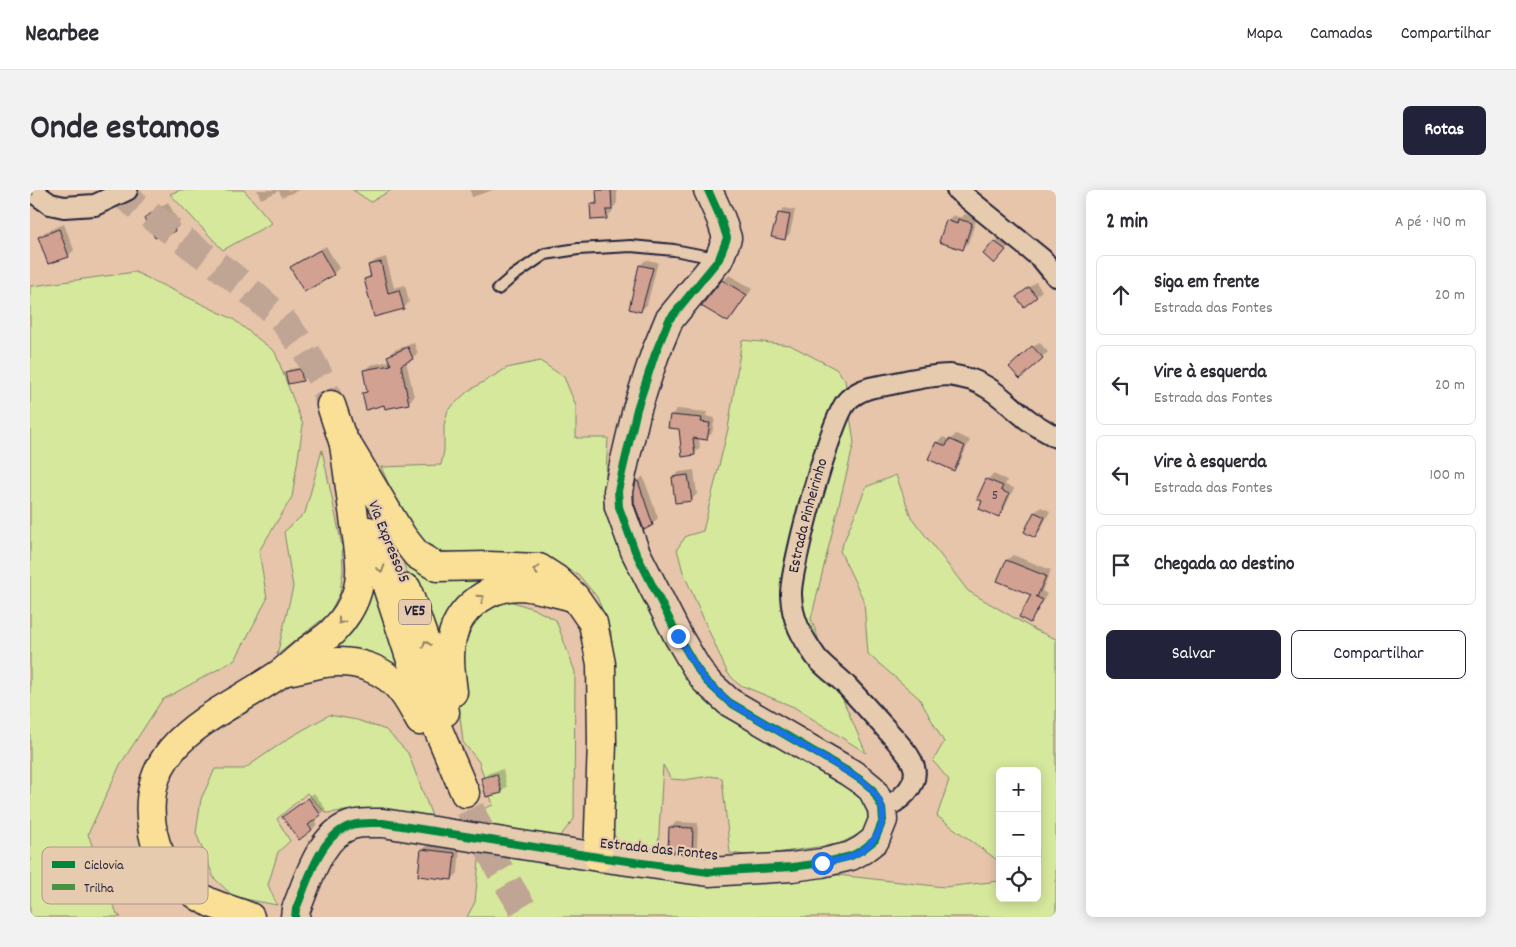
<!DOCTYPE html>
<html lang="pt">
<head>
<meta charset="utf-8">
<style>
  body { margin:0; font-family:Dekko,sans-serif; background:#f2f2f3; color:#2b2b33 }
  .controls { position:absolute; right:15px; bottom:15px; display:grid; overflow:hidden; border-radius:8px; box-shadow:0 2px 12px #0003 }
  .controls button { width:45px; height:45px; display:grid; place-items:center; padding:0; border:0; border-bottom:1px solid #e1e1e2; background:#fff; color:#2b2b33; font:25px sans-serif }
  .stop { position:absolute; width:15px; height:15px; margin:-11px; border:4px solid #1a73e8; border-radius:50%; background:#fff }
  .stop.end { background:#1a73e8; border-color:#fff; box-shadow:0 1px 5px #0008 }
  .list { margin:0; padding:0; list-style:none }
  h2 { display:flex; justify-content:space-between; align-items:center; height:65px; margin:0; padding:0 20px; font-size:21px }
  h2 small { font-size:16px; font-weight:400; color:#7c7c81 }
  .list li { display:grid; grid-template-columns:32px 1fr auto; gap:15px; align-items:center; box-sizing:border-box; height:80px; margin:0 10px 10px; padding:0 10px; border:1px solid #e1e1e2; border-radius:8px }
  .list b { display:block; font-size:19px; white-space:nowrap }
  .list p { margin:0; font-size:16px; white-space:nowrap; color:#7c7c81 }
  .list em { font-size:16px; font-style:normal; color:#7c7c81 }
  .actions { display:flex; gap:10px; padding:15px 20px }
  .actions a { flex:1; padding:11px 0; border:1px solid #22223b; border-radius:8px; text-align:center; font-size:18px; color:#22223b }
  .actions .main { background:#22223b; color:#fff }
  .icon { flex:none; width:28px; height:28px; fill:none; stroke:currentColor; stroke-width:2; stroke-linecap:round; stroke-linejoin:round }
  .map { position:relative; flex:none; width:1026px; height:727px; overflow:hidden; border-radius:8px }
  header { display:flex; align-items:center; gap:30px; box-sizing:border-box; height:70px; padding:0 25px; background:#fff; border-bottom:1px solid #e1e1e2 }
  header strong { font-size:24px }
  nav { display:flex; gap:28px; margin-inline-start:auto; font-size:18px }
  .intro { display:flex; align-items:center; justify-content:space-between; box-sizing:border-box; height:120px; padding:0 30px }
  h1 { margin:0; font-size:35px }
  .button { padding:12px 22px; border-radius:8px; background:#22223b; color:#fff; font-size:18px; font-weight:700 }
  main { display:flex; gap:30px; padding:0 30px }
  aside { flex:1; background:#fff; border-radius:8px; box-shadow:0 2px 12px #0003 }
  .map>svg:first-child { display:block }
  .green { fill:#d6e89c; stroke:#7c856c }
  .shadow { fill:#0003 }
  .building { fill:#d2a191; stroke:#22223b }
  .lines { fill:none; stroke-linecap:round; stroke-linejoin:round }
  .primary-tunnel { stroke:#c0a494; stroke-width:28; stroke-dasharray:28 14; stroke-linecap:butt }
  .lane-casing { stroke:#22223b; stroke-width:14 }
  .street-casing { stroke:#22223b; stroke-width:24 }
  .secondary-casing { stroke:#22223b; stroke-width:31 }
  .primary-casing { stroke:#22223b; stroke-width:31 }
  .lane { stroke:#e7cbae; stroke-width:10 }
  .street { stroke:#e7cbae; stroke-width:20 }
  .secondary { stroke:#e7cbae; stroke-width:28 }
  .primary { stroke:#fadf96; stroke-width:28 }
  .quiet { stroke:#4a9344; stroke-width:6; stroke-dasharray:12 6; stroke-linecap:butt }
  .cycleway-casing { stroke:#e7cbae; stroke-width:11 }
  .cycleway { stroke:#00873e; stroke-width:8 }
  .oneway { stroke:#8e8068 }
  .route { stroke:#1a73e8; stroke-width:6 }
  .labels { text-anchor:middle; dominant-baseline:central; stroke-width:4.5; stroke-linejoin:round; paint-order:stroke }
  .number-label { font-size:14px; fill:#4e4250 }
  .shield { fill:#e7cbae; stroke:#5d555e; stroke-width:1 }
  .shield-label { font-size:15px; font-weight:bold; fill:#22223b }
  .street-label { font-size:16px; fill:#22223b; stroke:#e7cbae }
  .key { fill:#e7cbae; stroke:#ac988c; stroke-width:1 }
  .key-label { font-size:14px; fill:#22223b }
</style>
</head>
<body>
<header>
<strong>Nearbee</strong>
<nav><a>Mapa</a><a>Camadas</a><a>Compartilhar</a></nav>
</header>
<div class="intro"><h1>Onde estamos</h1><a class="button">Rotas</a></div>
<main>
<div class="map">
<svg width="1026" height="727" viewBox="0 0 1026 727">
  <rect width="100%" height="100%" fill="#e7c5aa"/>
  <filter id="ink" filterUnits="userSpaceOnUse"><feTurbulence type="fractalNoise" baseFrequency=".02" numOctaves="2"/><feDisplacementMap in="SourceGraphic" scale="10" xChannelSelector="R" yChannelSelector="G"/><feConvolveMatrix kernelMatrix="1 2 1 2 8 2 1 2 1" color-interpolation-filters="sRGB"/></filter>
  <g filter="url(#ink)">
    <g class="green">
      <path d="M150 0H214L242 33 193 60 140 4Z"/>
      <path d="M323 0H361L341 12Z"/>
      <path d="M105 82 203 129 245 162 273 235 262 307 229 361 237 409 205 470 132 510 90 575 58 644 87 724 91 727H0V96H3Z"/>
      <path d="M712 150 760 155 806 179 815 190 824 253 781 429 800 480 836 563 764 517 708 494 697 482 653 382 647 359 656 346 673 341 698 239Z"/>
      <path d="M510 171 534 187 546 216V248H578L574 319 653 473 671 506 688 519 807 591 831 607 837 621 838 633 831 643 809 654 725 666 700 663 692 588 680 586 654 590 641 589 633 575 628 659C611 659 594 662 584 645 582 639 581 631 580 625L581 442 567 407 548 384 520 372 410 361 386 345 373 326 351 277 411 275 414 261V235L418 220 438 201 477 178Z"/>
      <path d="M292 260 312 356 313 380 310 403 299 424 247 465 263 397 254 342 275 323Z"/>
      <path d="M866 285 881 327 938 401 1005 440 1026 449V727H437L445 712 450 660 790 683 914 697 970 691V708H1007V581H970V672L907 626 919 590 903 571 914 552 889 508 838 464 834 411 810 361 836 297Z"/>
      <path d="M373 371 398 383 458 385 420 426 407 465Z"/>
      <path d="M342 395 376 490 292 464Z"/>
      <path d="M480 411 504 419 526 430 545 482 544 629 530 646 514 649 419 633 463 615 449 572 433 552 424 472 444 427 461 416Z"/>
      <path d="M299 525 327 530 356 540 378 563 402 626 333 619 296 623 277 603 247 629 260 651 248 662 238 695 247 715 204 707 184 688 166 643 171 609 185 579H214L259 548Z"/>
    </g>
    <g class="shadow">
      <path d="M227 0H269L252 7 249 1 231 9Z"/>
      <path d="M440 0H463L442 7Z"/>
      <path d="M568 0H587V13L582 19V22L576 28 562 15 568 9Z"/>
      <path d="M138 12 150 35 145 40 115 28 121 22Z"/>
      <path d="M754 18 765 20 760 43 755 49 749 24Z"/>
      <path d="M935 24 947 28 938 53 932 59 917 31 923 25 931 28Z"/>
      <path d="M34 34 44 60 38 66 9 47 15 42Z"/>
      <path d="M971 46 980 54 970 66 955 64Z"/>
      <path d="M296 56 309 78 303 84 262 77 267 72Z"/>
      <path d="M356 67 364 98 375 95 379 112 374 118 335 89 342 83 340 75 346 70Z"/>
      <path d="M616 70 628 72 617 115 611 120 610 75Z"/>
      <path d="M699 85 722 99 704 125 698 131 693 91Z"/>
      <path d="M1006 92 1012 101 1006 106 993 102Z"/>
      <path d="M1009 152 1018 162 1012 167 986 172Z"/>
      <path d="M384 153 388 163 382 168 376 171 384 207 378 213 355 214 334 204 338 199 334 181 340 175 361 171 359 166 364 160Z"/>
      <path d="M273 177 275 188 272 190 256 182 259 179Z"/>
      <path d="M647 219 677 222 676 226 685 228 682 243 676 249 669 248 670 258 664 264 650 238 641 225Z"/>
      <path d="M926 244 940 250 929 274 923 279 900 268 907 252 913 247 920 250Z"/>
      <path d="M664 280 667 304 661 310 643 288 649 282Z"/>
      <path d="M963 284 977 290 975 295 984 298 974 320 969 326 957 290Z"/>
      <path d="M613 286 628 328 622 334 607 292Z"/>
      <path d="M1011 317 1020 321 1010 341 1004 346 995 342 1005 322Z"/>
      <path d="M983 365 1021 380 1012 401 1017 404 1005 426 1000 431 1003 404 969 390 977 370Z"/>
      <path d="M473 579 477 597 471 602 453 588 459 583Z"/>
      <path d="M284 603 296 619 284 629 287 634 282 640 254 627Z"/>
      <path d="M646 632 668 633 667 657 661 663 640 638Z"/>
      <path d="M398 654 430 657 428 683 422 689 392 660Z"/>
    </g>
    <g class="building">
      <path d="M566 0H581L582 20H576L577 29 561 30 560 14H567Z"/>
      <path d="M132 17 145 41 134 48 131 45 125 48 114 28Z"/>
      <path d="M748 23 760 25 755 50 741 47Z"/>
      <path d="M928 29 942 33 933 60 909 52 916 30 927 34Z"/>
      <path d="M29 39 39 67 18 74 8 47Z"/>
      <path d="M964 51 976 60 964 74 953 64Z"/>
      <path d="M290 60 304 85 274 102 260 77Z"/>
      <path d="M351 72 358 103 369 100 374 119 344 127 334 89 341 87 338 75Z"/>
      <path d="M609 75 623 78 611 122 599 119Z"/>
      <path d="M692 90 717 105 698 132 671 116Z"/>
      <path d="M999 97 1007 107 994 117 986 107Z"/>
      <path d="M1002 156 1013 168 990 189 979 177Z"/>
      <path d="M378 157 383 169 371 175 379 214 355 219 354 215 336 220 332 203 337 202 333 180 361 175 357 166Z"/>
      <path d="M270 179 273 191 258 194 255 182Z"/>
      <path d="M640 225 672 228 671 232 680 233 677 250 663 248 665 265 652 267 649 239 638 238Z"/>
      <path d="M919 249 935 256 924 281 898 269 906 252 916 256Z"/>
      <path d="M658 285 662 311 645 313 642 287Z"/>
      <path d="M956 289 973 296 971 300 979 304 969 327 949 319 952 311 947 309Z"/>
      <path d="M606 291H608L623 335 614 340 604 313V302Z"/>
      <path d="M1004 322 1015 327 1005 348 994 342Z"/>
      <path d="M976 370 1016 386 1007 407 1005 406 1013 410 1000 433 989 427 1001 405 967 391Z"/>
      <path d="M467 584 472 603 456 607 451 588Z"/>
      <path d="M278 608 291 625 278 635 282 640 269 650 252 627Z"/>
      <path d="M639 637 663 638 662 664 638 661Z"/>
      <path d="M391 659 425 663 422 690 388 686Z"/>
    </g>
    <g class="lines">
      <g class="primary-tunnel">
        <path d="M86 0 202 86 251 128 276 161 291 189 301 215"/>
        <path d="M440 619 468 677 498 727"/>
      </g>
      <defs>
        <path id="lane" d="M468 99 483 86 515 64 548 59 601 56 644 60 685 68"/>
        <g id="street">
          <path d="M2 0 3 2 20 14 34 17 65 15 97 0"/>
          <path d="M927 0 1012 69 1026 86"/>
          <path id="s1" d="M852 618C868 613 889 596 884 577 881 566 872 558 865 549 848 530 831 511 814 493 805 484 794 477 786 467 772 447 762 430 761 405 760 379 801 226 818 210 822 206 829 202 834 200 840 197 849 196 856 195 877 191 898 185 919 185 926 186 935 188 942 190 964 198 979 215 997 229 1006 236 1016 241 1026 247"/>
        </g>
        <path id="secondary" d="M265 727 266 719C278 691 290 644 322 635 331 632 343 633 353 633L568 667 679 682 762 677 792 673 821 666 832 660 845 650 853 630 852 618 842 599 831 590 819 582 699 512 676 491 666 477 648 446 605 361 589 317 588 301 592 283 607 219 625 164 639 130 689 69 697 48 691 29 678 0"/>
        <g id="primary">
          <path d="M301 215 318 266"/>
          <path d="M318 256 372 346 387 365 407 377 458 376 509 378 526 389 545 407 563 433 571 474 572 553 568 667"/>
          <path d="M339 341 388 492 435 603"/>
          <path d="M377 399 405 481 415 522"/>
          <path d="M257 481C270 479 283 475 295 473 325 469 356 478 374 504 380 512 385 522 390 531"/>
          <path d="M423 502C421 485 418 465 422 448 429 417 459 396 490 396 506 397 524 402 539 406"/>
          <path d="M220 727C207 722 194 718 181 713 153 700 129 674 123 643 105 549 190 526 251 483 260 476 268 468 277 461 286 454 297 448 304 440 313 431 322 417 326 405 335 381 327 351 324 327 320 300 317 274 313 248"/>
        </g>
      </defs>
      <use href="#lane" class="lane-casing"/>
      <use href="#street" class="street-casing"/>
      <use href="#secondary" class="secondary-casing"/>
      <use href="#primary" class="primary-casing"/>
      <use href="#lane" class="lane"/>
      <use href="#street" class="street"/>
      <use href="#secondary" class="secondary"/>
      <use href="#primary" class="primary"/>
      <path class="quiet" d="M0 3 3 2"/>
      <defs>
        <path id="cycleway" d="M265 727 266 719C278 691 290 644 322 635 331 632 343 633 353 633L568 667 679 682 762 677 792 673 821 666 832 660 845 650 853 630 852 618 842 599 831 590 819 582 699 512 676 491 666 477 648 446 605 361 589 317 588 301 592 283 607 219 625 164 639 130 689 69 697 48 691 29 678 0"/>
      </defs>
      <use href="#cycleway" class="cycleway-casing"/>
      <use href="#cycleway" class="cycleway"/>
    </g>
    <defs><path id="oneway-chevron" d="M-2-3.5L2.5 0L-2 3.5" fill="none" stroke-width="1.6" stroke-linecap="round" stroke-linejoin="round" transform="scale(1.25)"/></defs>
    <g class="oneway">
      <use href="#oneway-chevron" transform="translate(351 379) rotate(72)"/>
      <use href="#oneway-chevron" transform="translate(506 380) rotate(-167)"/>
      <use href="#oneway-chevron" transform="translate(451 408) rotate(-35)"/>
      <use href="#oneway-chevron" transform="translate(311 431) rotate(126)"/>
      <use href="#oneway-chevron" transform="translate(396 454) rotate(-109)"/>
    </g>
  </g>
  <g class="lines" filter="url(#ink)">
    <path class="route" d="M648 446 666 477 676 491 699 512 818 582C826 587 834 591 840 598 865 623 850 653 822 666 813 670 802 671 792 673"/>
  </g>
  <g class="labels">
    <g class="number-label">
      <text x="965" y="306">5</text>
    </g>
    <rect class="shield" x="369" y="409.5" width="32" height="25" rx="4"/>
    <g class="shield-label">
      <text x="385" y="422">VE5</text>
    </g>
    <g class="street-label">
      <text stroke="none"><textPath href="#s1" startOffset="354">Estrada Pinheirinho</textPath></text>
      <text transform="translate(358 352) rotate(68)">Via Expresso 5</text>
      <text transform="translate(629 660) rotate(6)">Estrada das Fontes</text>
    </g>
  </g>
  <rect x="12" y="657" width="166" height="57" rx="8" class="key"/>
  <rect x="22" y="671" width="23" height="7" fill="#00873e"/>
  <rect x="22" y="694" width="23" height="6" fill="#4a9344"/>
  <g class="key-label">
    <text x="54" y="679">Ciclovia</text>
    <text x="54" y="702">Trilha</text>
  </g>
</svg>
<div class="controls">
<button>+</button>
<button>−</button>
<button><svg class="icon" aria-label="locate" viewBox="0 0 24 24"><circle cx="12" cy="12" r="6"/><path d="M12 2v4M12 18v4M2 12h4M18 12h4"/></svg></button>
</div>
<div class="stop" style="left:792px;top:673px"></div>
<div class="stop end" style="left:648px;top:446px"></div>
</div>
<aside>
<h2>2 min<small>A pé · 140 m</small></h2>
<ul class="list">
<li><svg class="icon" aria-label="ahead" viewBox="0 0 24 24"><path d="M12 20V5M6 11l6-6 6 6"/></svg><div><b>Siga em frente</b><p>Estrada das Fontes</p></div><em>20 m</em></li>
<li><svg class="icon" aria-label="left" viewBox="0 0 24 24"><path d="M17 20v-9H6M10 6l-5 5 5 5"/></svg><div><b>Vire à esquerda</b><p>Estrada das Fontes</p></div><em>20 m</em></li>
<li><svg class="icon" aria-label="left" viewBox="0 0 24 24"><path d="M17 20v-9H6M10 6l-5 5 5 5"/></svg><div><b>Vire à esquerda</b><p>Estrada das Fontes</p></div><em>100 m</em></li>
<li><svg class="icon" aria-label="arrive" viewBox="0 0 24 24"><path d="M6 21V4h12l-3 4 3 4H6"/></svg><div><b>Chegada ao destino</b></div></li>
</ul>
<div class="actions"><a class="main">Salvar</a><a>Compartilhar</a></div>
</aside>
</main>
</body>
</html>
